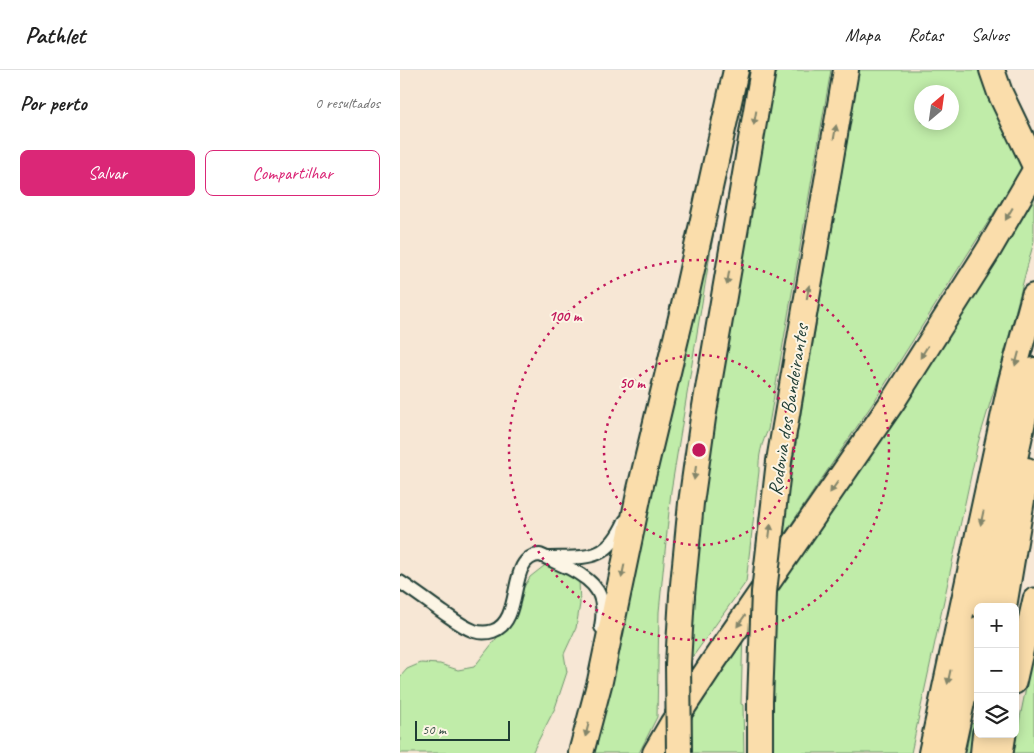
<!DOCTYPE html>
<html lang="pt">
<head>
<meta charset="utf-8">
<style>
  body { margin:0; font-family:Caveat,sans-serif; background:#f2f2f2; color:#222 }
  .controls { position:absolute; right:15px; bottom:15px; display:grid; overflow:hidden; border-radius:8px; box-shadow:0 2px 12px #0003 }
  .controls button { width:45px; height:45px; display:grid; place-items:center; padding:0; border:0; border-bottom:1px solid #e0e0e0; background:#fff; color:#222; font:25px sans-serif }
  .compass { position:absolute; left:514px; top:15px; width:45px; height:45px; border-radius:50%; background:#fff; box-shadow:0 2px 12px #0003; rotate:29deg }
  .scale { position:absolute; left:15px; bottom:12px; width:95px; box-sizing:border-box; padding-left:5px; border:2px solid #1f3d34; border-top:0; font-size:14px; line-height:18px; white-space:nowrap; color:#1f3d34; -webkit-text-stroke:4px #fcf5e5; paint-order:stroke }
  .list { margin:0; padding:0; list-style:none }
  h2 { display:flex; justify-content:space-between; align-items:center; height:65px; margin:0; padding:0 20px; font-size:21px }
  h2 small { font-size:16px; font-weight:400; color:#767676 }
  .actions { display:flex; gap:10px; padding:15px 20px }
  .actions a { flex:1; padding:11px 0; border:1px solid #db2777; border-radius:8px; text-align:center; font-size:18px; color:#db2777 }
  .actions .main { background:#db2777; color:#fff }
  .icon { flex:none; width:28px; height:28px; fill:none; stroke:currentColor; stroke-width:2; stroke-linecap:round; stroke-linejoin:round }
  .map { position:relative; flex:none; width:634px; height:683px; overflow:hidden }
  header { display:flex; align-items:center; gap:30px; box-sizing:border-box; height:70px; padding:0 25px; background:#fff; border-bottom:1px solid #e0e0e0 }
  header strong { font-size:24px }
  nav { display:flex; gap:28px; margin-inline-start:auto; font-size:18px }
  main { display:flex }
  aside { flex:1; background:#fff }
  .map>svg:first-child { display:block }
  .green { fill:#c0eca9; stroke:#70946e; fill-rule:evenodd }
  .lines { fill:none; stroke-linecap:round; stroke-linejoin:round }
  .minor-casing { stroke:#1f3d34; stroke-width:16 }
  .trunk-casing { stroke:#1f3d34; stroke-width:25 }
  .motorway-casing { stroke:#1f3d34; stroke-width:28 }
  .minor { stroke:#fcf5e5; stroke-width:12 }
  .trunk { stroke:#faddab; stroke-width:21 }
  .motorway { stroke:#faddab; stroke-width:24 }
  .motorway-bridge-casing { stroke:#1f3d34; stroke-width:28; stroke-linecap:butt }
  .motorway-bridge { stroke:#faddab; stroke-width:24 }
  .oneway { fill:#82856a }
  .ring { fill:none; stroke:#c2185b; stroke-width:2.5; stroke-dasharray:2.5 5 }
  .labels { text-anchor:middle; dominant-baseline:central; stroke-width:4; stroke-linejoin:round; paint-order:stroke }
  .street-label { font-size:20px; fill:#1f3d34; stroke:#fcf5e5 }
  .centre { fill:#c2185b; stroke:#fcf5e5; stroke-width:2.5 }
  .ring-label { font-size:15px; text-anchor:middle; font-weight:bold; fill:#c2185b; stroke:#fcf5e5; stroke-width:4; stroke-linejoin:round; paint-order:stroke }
</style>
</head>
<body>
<header>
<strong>Pathlet</strong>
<nav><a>Mapa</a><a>Rotas</a><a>Salvos</a></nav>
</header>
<main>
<aside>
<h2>Por perto<small>0 resultados</small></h2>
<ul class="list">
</ul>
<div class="actions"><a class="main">Salvar</a><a>Compartilhar</a></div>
</aside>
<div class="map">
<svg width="634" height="683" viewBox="0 0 634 683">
  <rect width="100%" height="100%" fill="#f7e7d5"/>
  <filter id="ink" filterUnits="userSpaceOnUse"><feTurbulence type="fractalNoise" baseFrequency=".02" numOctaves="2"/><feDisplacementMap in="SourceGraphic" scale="10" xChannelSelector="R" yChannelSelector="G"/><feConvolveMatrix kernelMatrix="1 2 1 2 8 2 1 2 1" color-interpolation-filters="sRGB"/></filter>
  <g filter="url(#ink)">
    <g class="green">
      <path d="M371 0H431L368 360C362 372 358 387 359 401L346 512 289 592 298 449Z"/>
      <path d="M459 0H580L623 97 475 330 381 469 392 397ZM522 22H552V52H522Z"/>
      <path d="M332 51 271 421 259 542 257 647 239 683H187Z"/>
      <path d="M634 119V171L600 300 578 373 511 683H373V573L378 510Z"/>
      <path d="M149 492 173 496 179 511 180 534 176 558 164 584 167 602 155 638 132 683H0V607L7 599 21 593 40 594 58 600 74 597 110 551 121 522 130 507Z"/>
      <path d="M343 559 341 634 343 635 344 683H292V638Z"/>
      <path d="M634 577V683H613Z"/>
      <path d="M575 653 572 683H566L571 654Z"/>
    </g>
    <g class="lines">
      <defs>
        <g id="minor">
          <path d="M150 488C189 487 207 491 225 451"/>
          <path d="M0 512C15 522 30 533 44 543 54 550 63 557 74 561 80 563 87 563 93 561 125 550 106 486 140 485 150 489 159 494 169 498 196 512 207 525 201 557"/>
        </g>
        <g id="trunk">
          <path d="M615 613 634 529"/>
          <path d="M602 683 605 664"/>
        </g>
        <g id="motorway">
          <path d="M592 0 600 23 634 94"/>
          <path d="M379 391 446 0"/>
          <path d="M282 525 291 433 303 348 363 0"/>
          <path d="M583 537 634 300"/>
          <path d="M604 537 627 400"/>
          <path d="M360 631V683"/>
          <path d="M181 683 200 611 240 419 285 231 336 0"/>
          <path d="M255 683 272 654 313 592 493 331 588 181 634 102"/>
          <path d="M531 683 611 311 634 226"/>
          <path d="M551 683 578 559"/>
          <path d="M583 683 585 664"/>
        </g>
      </defs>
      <use href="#minor" class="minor-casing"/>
      <use href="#trunk" class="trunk-casing"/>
      <use href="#motorway" class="motorway-casing"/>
      <use href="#minor" class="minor"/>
      <use href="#trunk" class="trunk"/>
      <use href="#motorway" class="motorway"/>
      <defs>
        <g id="motorway-bridge">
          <path d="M360 631 364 522 379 391"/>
          <path d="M279 683 278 594 282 525"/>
        </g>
      </defs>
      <use href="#motorway-bridge" class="motorway-bridge-casing"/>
      <use href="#motorway-bridge" class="motorway-bridge"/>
    </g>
    <defs><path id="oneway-solid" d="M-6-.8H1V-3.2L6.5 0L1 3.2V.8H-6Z" transform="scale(1.25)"/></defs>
    <g class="oneway">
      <use href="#oneway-solid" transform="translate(355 48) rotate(100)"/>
      <use href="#oneway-solid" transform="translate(435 62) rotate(-80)"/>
      <use href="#oneway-solid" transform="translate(609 144) rotate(120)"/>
      <use href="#oneway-solid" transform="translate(328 208) rotate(100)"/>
      <use href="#oneway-solid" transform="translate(408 222) rotate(-80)"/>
      <use href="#oneway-solid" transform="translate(524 282) rotate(122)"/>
      <use href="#oneway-solid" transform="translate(617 289) rotate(105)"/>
      <use href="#oneway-solid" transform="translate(295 403) rotate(98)"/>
      <use href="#oneway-solid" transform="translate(434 417) rotate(125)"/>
      <use href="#oneway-solid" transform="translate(582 448) rotate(102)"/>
      <use href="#oneway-solid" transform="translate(370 461) rotate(-83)"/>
      <use href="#oneway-solid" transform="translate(223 501) rotate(102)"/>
      <use href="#oneway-solid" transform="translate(341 551) rotate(125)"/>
      <use href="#oneway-solid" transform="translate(549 607) rotate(102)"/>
      <use href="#oneway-solid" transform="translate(187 660) rotate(104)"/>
    </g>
  </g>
  <g class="ring">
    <circle cx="299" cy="380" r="95"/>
    <circle cx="299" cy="380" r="190"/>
  </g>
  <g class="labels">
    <g class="street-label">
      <text transform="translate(388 340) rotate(-81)">Rodovia dos Bandeirantes</text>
    </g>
  </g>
  <circle cx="299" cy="380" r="8" class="centre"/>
  <g class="ring-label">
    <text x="165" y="251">100 m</text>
    <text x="232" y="318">50 m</text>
  </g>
</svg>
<div class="controls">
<button>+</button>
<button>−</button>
<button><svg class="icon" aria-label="layers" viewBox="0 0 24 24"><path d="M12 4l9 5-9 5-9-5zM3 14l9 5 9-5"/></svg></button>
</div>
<svg class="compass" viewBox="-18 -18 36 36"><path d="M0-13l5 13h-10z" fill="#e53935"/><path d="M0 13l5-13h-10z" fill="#767676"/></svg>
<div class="scale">50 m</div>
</div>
</main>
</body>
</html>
